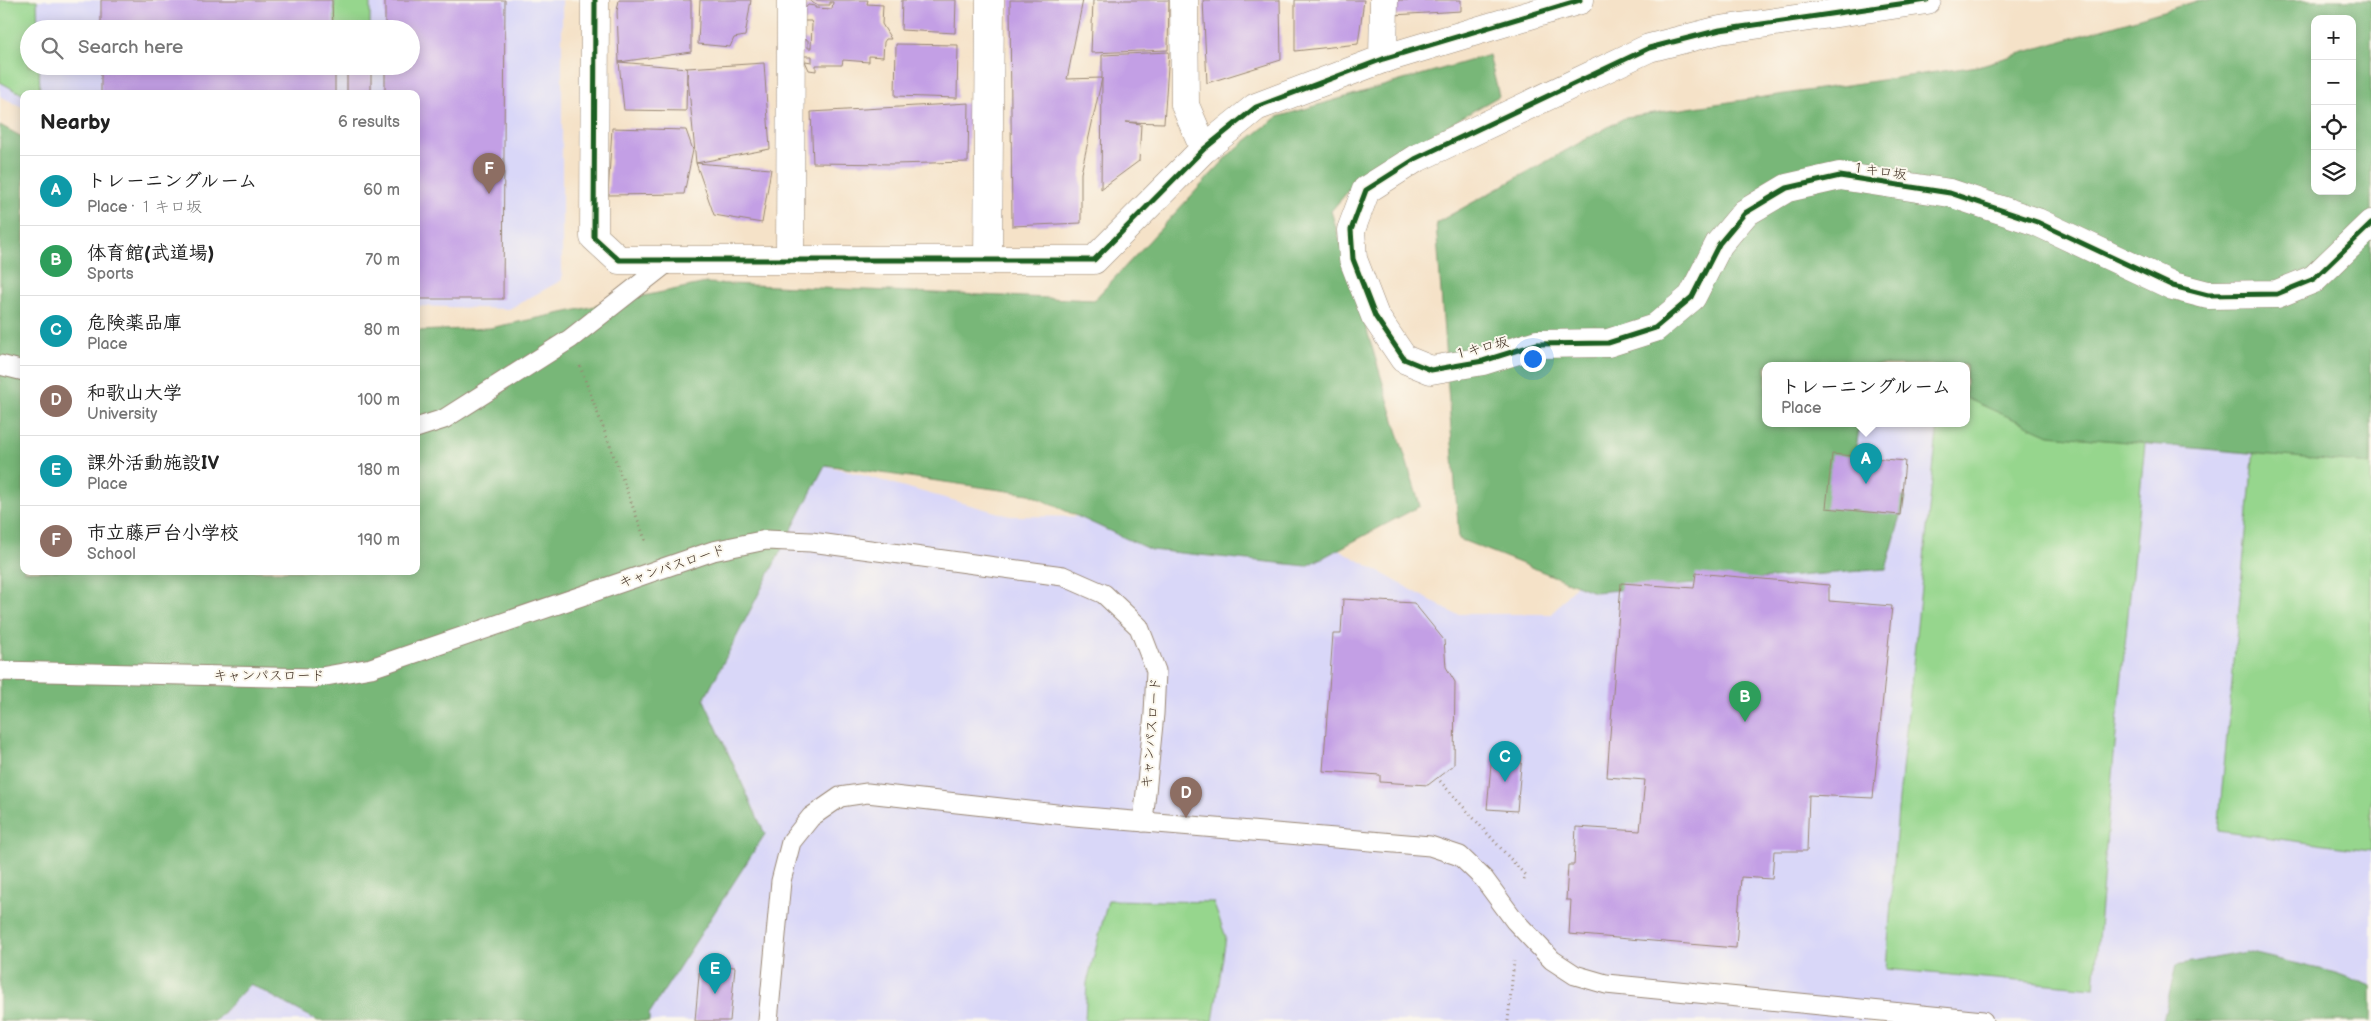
<!DOCTYPE html>
<html lang="en">
<head>
<meta charset="utf-8">
<style>
  body { margin:0; font-family:"Balsamiq Sans","Klee One",sans-serif; background:#f2f2f2; color:#222 }
  .controls { position:absolute; right:15px; top:15px; display:grid; overflow:hidden; border-radius:10px; box-shadow:0 2px 12px #0003 }
  .controls button { width:45px; height:45px; display:grid; place-items:center; padding:0; border:0; border-bottom:1px solid #e0e0e0; background:#fff; color:#222; font:25px sans-serif }
  .you { position:absolute; left:1532px; top:358px; width:18px; height:18px; margin:-12px; border:4px solid #fff; border-radius:50%; background:#1a73e8; box-shadow:0 0 0 8px #1a73e833 }
  .badge { display:grid; place-items:center; width:32px; height:32px; border-radius:50%; background:#1f6fb2; color:#fff; font-size:16px; font-weight:700 }
  .pin { position:absolute; translate:-50% -41px; filter:drop-shadow(0 1px 2px #0008) }
  .pin::after { content:''; position:absolute; top:26px; width:18px; height:15px; background:inherit; clip-path:polygon(0 0,100% 0,50% 100%) }
  .popup { position:absolute; left:1762px; top:362px; width:208px; height:65px; box-sizing:border-box; display:grid; place-content:center; border-radius:10px; background:#fff; filter:drop-shadow(0 1px 4px #0005); font-size:16px; white-space:nowrap; color:#767676 }
  .popup b { font-size:19px; color:#222 }
  .popup::after { content:''; position:absolute; left:50%; top:100%; margin-left:-10px; border:10px solid transparent; border-top-color:#fff }
  .list { margin:0; padding:0; list-style:none }
  h2 { display:flex; justify-content:space-between; align-items:center; height:65px; margin:0; padding:0 20px; font-size:21px }
  h2 small { font-size:16px; font-weight:400; color:#767676 }
  .list li { display:grid; grid-template-columns:32px 1fr auto; gap:15px; align-items:center; box-sizing:border-box; height:70px; padding:0 20px; border-top:1px solid #e0e0e0 }
  .list b { display:block; font-size:19px; white-space:nowrap }
  .list p { margin:0; font-size:16px; white-space:nowrap; color:#767676 }
  .list em { font-size:16px; font-style:normal; color:#767676 }
  .icon { flex:none; width:28px; height:28px; fill:none; stroke:currentColor; stroke-width:2; stroke-linecap:round; stroke-linejoin:round }
  .map { position:relative; flex:none; width:2371px; height:1021px; overflow:hidden }
  .search { position:absolute; background:#fff; box-shadow:0 2px 12px #0003; left:20px; top:20px; width:400px; height:55px; display:flex; align-items:center; gap:12px; box-sizing:border-box; padding:0 18px; border-radius:28px; color:#767676; font-size:19px }
  .panel { position:absolute; background:#fff; box-shadow:0 2px 12px #0003; left:20px; top:90px; width:400px; height:485px; border-radius:10px }
  .map>svg:first-child { display:block }
  .built { fill:#d9d7f8; fill-rule:evenodd }
  .green { fill:#96d68d; stroke:#688056 }
  .forest { fill:#78b778; stroke:#5a704b; fill-rule:evenodd }
  .building { fill:#c39fe5 }
  .lines { fill:none; stroke-linecap:round; stroke-linejoin:round }
  .lane-casing { stroke:#988673; stroke-width:21 }
  .street-casing { stroke:#988673; stroke-width:29 }
  .path { stroke:#988673; stroke-width:3; stroke-dasharray:1 4; stroke-linecap:butt }
  .lane { stroke:#fff; stroke-width:19 }
  .street { stroke:#fff; stroke-width:28 }
  .cycleway-casing { stroke:#fbf7ec; stroke-width:8 }
  .cycleway { stroke:#1b5e20; stroke-width:5 }
  .labels { text-anchor:middle; dominant-baseline:central; stroke-width:4; stroke-linejoin:round; paint-order:stroke }
  .street-label { font-size:14px; fill:#3b2a1e; stroke:#fbf7ec }
</style>
</head>
<body>
<div class="map">
<svg width="2371" height="1021" viewBox="0 0 2371 1021">
  <rect width="100%" height="100%" fill="#fbf7ec"/>
  <filter id="ink" filterUnits="userSpaceOnUse"><feTurbulence type="fractalNoise" baseFrequency=".02" numOctaves="2"/><feDisplacementMap in="SourceGraphic" scale="10" xChannelSelector="R" yChannelSelector="G"/><feConvolveMatrix kernelMatrix="1 2 1 2 8 2 1 2 1" color-interpolation-filters="sRGB"/></filter>
  <filter id="wash" filterUnits="userSpaceOnUse"><feTurbulence type="fractalNoise" baseFrequency=".0096" numOctaves="4" result="noise"/><feDisplacementMap in="SourceGraphic" scale="20" xChannelSelector="R" yChannelSelector="G"/><feGaussianBlur stdDeviation="1.12" result="paint"/><feColorMatrix in="noise" values="0 0 0 0 0 0 0 0 0 0 0 0 0 0 0 0 0 1.4 0 .05"/><feComposite in="paint" operator="in"/></filter>
  <g filter="url(#wash)">
    <rect width="100%" height="100%" fill="#f5e2c8"/>
    <g class="built">
      <path d="M0 0H562V280L509 309 416 306V94H24V108L0 96ZM29 29H411V66H29Z"/>
      <path d="M1811 328 2371 369V1021H0V592L348 609 825 465 1010 516 1110 517 1295 525 1455 614H1552L1599 556 1788 423H1966V365Z"/>
    </g>
    <g class="green">
      <path d="M0 0H37L38 29H29V66H39L40 94 24 95 0 82Z"/>
      <path d="M334 0H370V29H335Z"/>
      <path d="M1949 325 2149 403 2111 785 2094 988 1886 969 1898 809 1938 423H1966V365Z"/>
      <path d="M2371 428V851L2218 831 2255 437Z"/>
      <path d="M1108 900 1213 902 1226 937 1213 1021H1085L1087 983Z"/>
    </g>
    <g class="forest">
      <path d="M2200 0H2371V464L2049 435 1966 398V365H1766V423H1860L1851 480 1906 498 1886 569 1594 592 1459 539 1436 223 1626 117 1978 66ZM2315 19H2352V191H2315Z"/>
      <path d="M1489 55 1499 96 1363 174 1331 211 1420 506 1307 566 1151 550 1029 494 825 465 704 700 765 834 649 1014V1021H318L250 984 215 1021H0V125L24 138V571H416V331L490 328 706 283 1094 300 1232 152 1277 117Z"/>
      <path d="M2247 952 2336 973 2371 986V1021H2163L2176 965Z"/>
    </g>
    <g id="blocks">
      <g class="building">
        <path d="M101 0H332L333 29H101Z"/>
        <path d="M385 0H505L503 299H416V94H385V66H411V29H385Z"/>
        <path d="M619 0H691V52L619 62 687 68 686 111 624 110 619 62 617 11Z"/>
        <path d="M700 0H751L745 36 734 38 730 47 698 44Z"/>
        <path d="M809 0H868L867 4 883 5 882 24 891 39H886L884 42 883 57 869 56V62L843 60 842 65H816V71L809 70 805 61 812 62V56H801V39L808 40V48H811L812 24 811 21H804V10L808 5 815 6V8L832 9 833 2H830V5H816Z"/>
        <path d="M902 0H956L955 33 901 30Z"/>
        <path d="M1010 0H1083L1067 79 1102 78V55L1169 52 1164 123 1126 122 1141 124 1139 161 1101 189 1102 78 1081 173V223L1012 226Z"/>
        <path d="M1093 0H1169L1168 50 1091 53Z"/>
        <path d="M1203 0H1280L1281 60 1207 83Z"/>
        <path d="M1295 0H1364L1358 44 1295 51Z"/>
        <path d="M1394 0H1461V11L1393 15Z"/>
        <path d="M896 44 958 45 957 98 895 96Z"/>
        <path d="M764 63 770 149 696 163 687 68Z"/>
        <path d="M101 66H371V94H347V72H335V94H101Z"/>
        <path d="M969 103 968 162 894 164 813 163 811 112Z"/>
        <path d="M612 128 686 130 693 150 684 194 608 195Z"/>
        <path d="M696 163 771 169 762 223 714 215Z"/>
        <path d="M1832 454 1905 461 1900 515 1826 508Z"/>
        <path d="M1696 573 1829 585V601L1892 606 1873 798 1809 795 1807 851H1774L1772 879 1741 877 1736 948 1569 934 1571 900H1566L1568 865H1574L1576 827 1640 831 1645 780 1607 777 1621 583 1694 588Z"/>
        <path d="M1343 599 1414 603 1444 640 1446 667 1455 682 1454 765 1428 785 1380 782V775L1323 771 1333 634H1341Z"/>
        <path d="M1492 753 1522 755 1517 811 1487 809Z"/>
        <path d="M700 964 735 967 730 1021H695Z"/>
      </g>
    </g>
  </g>
  <g filter="url(#ink)">
    <use href="#blocks" fill-opacity="0" stroke="#988673" stroke-width="1"/>
    <g class="lines">
      <defs>
        <g id="lane">
          <path d="M0 365 24 371"/>
          <path d="M416 428 444 419 570 339 672 259"/>
          <path d="M0 671 315 678 371 668 713 551 766 540 811 542 1063 576 1104 594 1139 627 1156 671 1154 714 1143 822"/>
          <path d="M768 1021 781 881 791 842 811 817 840 797 867 793 1074 816 1430 846 1460 856 1484 879 1515 921 1552 960 1575 975 1606 984 1983 1021"/>
        </g>
        <g id="street">
          <path d="M595 0 594 237 619 260H1094L1204 149 1256 107 1383 59 1580 0"/>
          <path d="M1184 0 1185 105 1204 149"/>
          <path d="M1927 0 1720 30 1649 48 1415 159 1366 190 1351 230 1353 259 1375 316 1404 359 1431 370 1483 361 1537 344 1608 343 1655 328 1692 297 1719 244 1745 213 1787 188 1840 176 1950 193 2037 222 2173 286 2208 295 2277 294 2314 279 2371 224"/>
          <path d="M1383 59 1384 0"/>
          <path d="M790 259 791 0"/>
          <path d="M988 261 990 0"/>
        </g>
      </defs>
      <use href="#lane" class="lane-casing"/>
      <use href="#street" class="street-casing"/>
      <g class="path">
        <path d="M580 366 646 542"/>
        <path d="M1440 781 1525 875 1523 883"/>
        <path d="M1508 1021 1514 961"/>
      </g>
      <use href="#lane" class="lane"/>
      <use href="#street" class="street"/>
      <defs>
        <g id="cycleway">
          <path d="M595 0 594 237 619 260H1094L1204 149 1256 107 1383 59 1580 0"/>
          <path d="M1927 0 1720 30 1649 48 1415 159 1366 190 1351 230 1353 259 1375 316 1404 359 1431 370 1483 361 1537 344 1608 343 1655 328 1692 297 1719 244 1745 213 1787 188 1840 176 1950 193 2037 222 2173 286 2208 295 2277 294 2314 279 2371 224"/>
        </g>
      </defs>
      <use href="#cycleway" class="cycleway-casing"/>
      <use href="#cycleway" class="cycleway"/>
    </g>
  </g>
  <g class="labels">
    <g class="street-label">
      <text transform="translate(1879 171) rotate(8)">１キロ坂</text>
      <text transform="translate(1481 348) rotate(-14)">１キロ坂</text>
      <text transform="translate(672 566) rotate(-18)">キャンパスロード</text>
      <text x="269" y="675">キャンパスロード</text>
      <text transform="translate(1151 733) rotate(-85)">キャンパスロード</text>
    </g>
  </g>
</svg>
<div class="controls">
<button>+</button>
<button>−</button>
<button><svg class="icon" aria-label="locate" viewBox="0 0 24 24"><circle cx="12" cy="12" r="6"/><path d="M12 2v4M12 18v4M2 12h4M18 12h4"/></svg></button>
<button><svg class="icon" aria-label="layers" viewBox="0 0 24 24"><path d="M12 4l9 5-9 5-9-5zM3 14l9 5 9-5"/></svg></button>
</div>
<div class="you"></div>
<div class="pin badge" style="left:1866px;top:484px;background:#0f9aa8">A</div>
<div class="popup"><b>トレーニングルーム</b>Place</div>
<div class="pin badge" style="left:1745px;top:722px;background:#2e9e5b">B</div>
<div class="pin badge" style="left:1505px;top:782px;background:#0f9aa8">C</div>
<div class="pin badge" style="left:1186px;top:818px;background:#8d6e63">D</div>
<div class="pin badge" style="left:715px;top:994px;background:#0f9aa8">E</div>
<div class="pin badge" style="left:489px;top:194px;background:#8d6e63">F</div>
<div class="search"><svg class="icon" aria-label="search" viewBox="0 0 24 24"><circle cx="10" cy="10" r="6"/><path d="M15 15l6 6"/></svg>Search here</div>
<section class="panel">
<h2>Nearby<small>6 results</small></h2>
<ul class="list">
<li><span class="badge" style="background:#0f9aa8">A</span><div><b>トレーニングルーム</b><p>Place · １キロ坂</p></div><em>60 m</em></li>
<li><span class="badge" style="background:#2e9e5b">B</span><div><b>体育館(武道場)</b><p>Sports</p></div><em>70 m</em></li>
<li><span class="badge" style="background:#0f9aa8">C</span><div><b>危険薬品庫</b><p>Place</p></div><em>80 m</em></li>
<li><span class="badge" style="background:#8d6e63">D</span><div><b>和歌山大学</b><p>University</p></div><em>100 m</em></li>
<li><span class="badge" style="background:#0f9aa8">E</span><div><b>課外活動施設IV</b><p>Place</p></div><em>180 m</em></li>
<li><span class="badge" style="background:#8d6e63">F</span><div><b>市立藤戸台小学校</b><p>School</p></div><em>190 m</em></li>
</ul>
</section>
</div>
</body>
</html>
